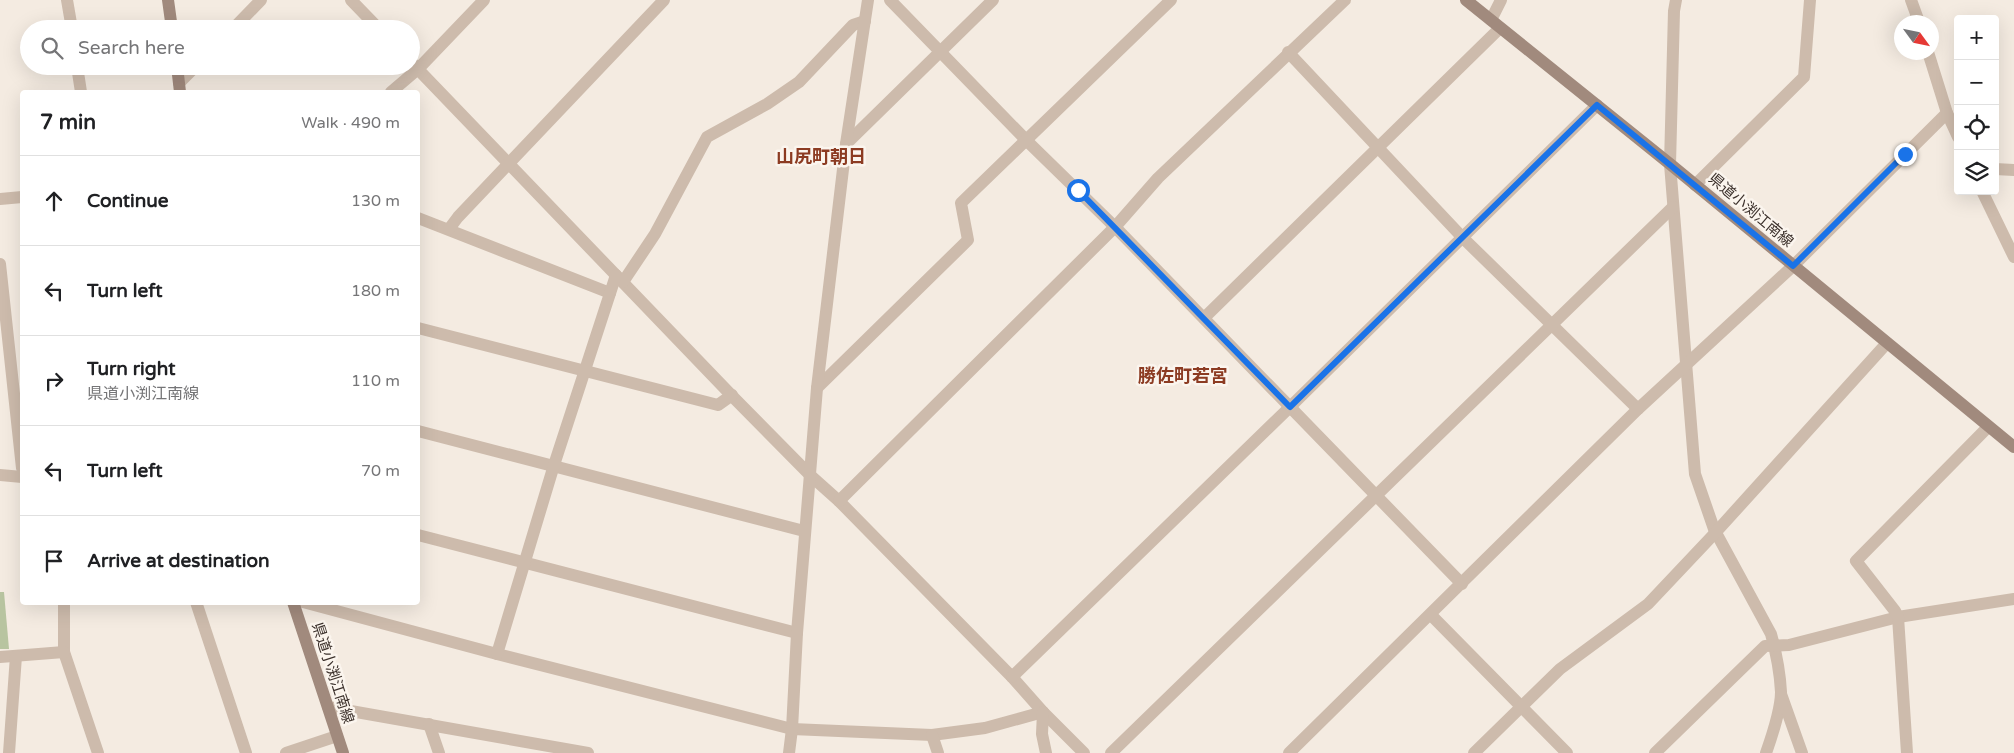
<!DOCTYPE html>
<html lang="en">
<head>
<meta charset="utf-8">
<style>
  body { margin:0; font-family:"Varela Round","Noto Sans JP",sans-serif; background:#f6f6f6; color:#202124 }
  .controls { position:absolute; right:15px; top:15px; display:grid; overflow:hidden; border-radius:5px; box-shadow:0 5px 20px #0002 }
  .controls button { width:45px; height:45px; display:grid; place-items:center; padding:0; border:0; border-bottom:1px solid #e0e0e0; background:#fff; color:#202124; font:25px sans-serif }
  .compass { position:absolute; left:1894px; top:15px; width:45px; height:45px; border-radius:50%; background:#fff; box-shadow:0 5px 20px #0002; rotate:123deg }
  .stop { position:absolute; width:15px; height:15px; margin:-11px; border:4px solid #1a73e8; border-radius:50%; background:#fff }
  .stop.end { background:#1a73e8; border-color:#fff; box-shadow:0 1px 5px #0008 }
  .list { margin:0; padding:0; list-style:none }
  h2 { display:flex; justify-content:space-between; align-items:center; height:65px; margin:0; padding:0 20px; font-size:21px }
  h2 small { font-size:16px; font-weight:400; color:#757577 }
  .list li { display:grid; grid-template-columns:32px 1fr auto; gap:15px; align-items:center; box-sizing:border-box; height:90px; padding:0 20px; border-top:1px solid #e0e0e0 }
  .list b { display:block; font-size:19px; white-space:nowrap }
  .list p { margin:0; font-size:16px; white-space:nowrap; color:#757577 }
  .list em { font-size:16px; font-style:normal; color:#757577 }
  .icon { flex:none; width:28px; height:28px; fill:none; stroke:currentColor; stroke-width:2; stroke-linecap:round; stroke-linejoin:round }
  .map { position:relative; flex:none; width:2014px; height:753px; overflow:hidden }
  .search { position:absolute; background:#fff; box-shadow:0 5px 20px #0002; left:20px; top:20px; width:400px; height:55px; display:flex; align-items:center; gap:12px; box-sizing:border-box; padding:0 18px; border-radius:28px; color:#757577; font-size:19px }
  .panel { position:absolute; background:#fff; box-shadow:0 5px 20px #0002; left:20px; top:90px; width:400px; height:515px; border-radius:5px }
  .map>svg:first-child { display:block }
  .green { fill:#b8c4a0 }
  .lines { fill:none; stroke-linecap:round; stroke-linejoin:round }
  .minor { stroke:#cdbbac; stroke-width:12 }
  .secondary { stroke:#a18a7d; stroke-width:12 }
  .route { stroke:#1a73e8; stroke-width:6 }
  .labels { text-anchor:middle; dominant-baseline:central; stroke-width:5; stroke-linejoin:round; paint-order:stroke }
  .street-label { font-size:15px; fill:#3b302b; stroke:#fbf5ee }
  .quarter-label { font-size:18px; font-weight:bold; fill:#8c3b22; stroke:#fbf5ee }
</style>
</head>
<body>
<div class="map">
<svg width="2014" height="753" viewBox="0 0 2014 753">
  <rect width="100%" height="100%" fill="#f4ebe1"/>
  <path class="green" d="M0 592H4L9 649H0Z"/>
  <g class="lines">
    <g class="minor">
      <path d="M67 0 72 29"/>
      <path d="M351 0 379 29"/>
      <path d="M890 0 1027 141 1115 227 1462 584"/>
      <path d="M1676 0 1674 11 1670 164 1695 474 1714 529 1771 634C1776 652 1780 673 1781 692 1781 710 1772 736 1766 753"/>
      <path d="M1911 0 1919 22"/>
      <path d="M1491 20 1501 0"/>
      <path d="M233 29 261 0"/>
      <path d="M1288 52 1463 238 1638 409"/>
      <path d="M1928 52 1947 113 1958 137"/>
      <path d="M411 62 735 399 811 476 839 501 1012 677 1043 712 1084 753"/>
      <path d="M77 66 81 92"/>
      <path d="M179 83 196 66"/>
      <path d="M391 92 418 69 484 0"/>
      <path d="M846 144 993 0"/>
      <path d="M1995 169 2014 170"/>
      <path d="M1695 185 1804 77 1810 0"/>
      <path d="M1982 191 2014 257"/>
      <path d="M0 199 22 197"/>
      <path d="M418 218 610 293"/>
      <path d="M449 229 458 217 664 0"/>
      <path d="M0 264 22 468"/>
      <path d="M623 282 655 234 707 137 767 104 799 82 853 25 865 21"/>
      <path d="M1204 318 1500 28"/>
      <path d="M418 328 718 405 732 395"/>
      <path d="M817 388 968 240 961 203 1171 0"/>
      <path d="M418 431 804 531"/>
      <path d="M0 475 22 477"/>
      <path d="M839 501 1115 227 1158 178 1345 0"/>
      <path d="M418 535 797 633"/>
      <path d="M64 602V652L98 753"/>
      <path d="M196 602 246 753"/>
      <path d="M303 602 497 654 792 729 932 735 985 728 1043 712"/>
      <path d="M1431 615 1567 753"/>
      <path d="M497 654 554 465 616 275"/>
      <path d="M0 657 64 652"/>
      <path d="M1012 677 1290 407 1597 105"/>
      <path d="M1781 694 1802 753"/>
      <path d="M328 707 588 753"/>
      <path d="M1043 712 1042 734 1046 753"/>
      <path d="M429 724 439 753"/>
      <path d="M932 735 938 753"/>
      <path d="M9 753 16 656"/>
      <path d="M286 753 337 736"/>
      <path d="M789 753 792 729 797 633 817 388 846 144 868 0"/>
      <path d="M1111 753 1673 207"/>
      <path d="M1289 753 1638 409 1793 266 1947 113"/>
      <path d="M1474 753 1560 669 1648 604 1716 532 1887 343"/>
      <path d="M1655 753 1765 646 1789 645 1898 617 2014 599"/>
      <path d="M1907 753 1898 617 1895 611 1856 561 1988 427"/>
    </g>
    <g class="secondary">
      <path d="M168 0 172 29"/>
      <path d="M1466 0 1670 164 2014 447"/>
      <path d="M177 66 180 92"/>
      <path d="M293 602 343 753"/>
    </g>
  </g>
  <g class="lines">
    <path class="route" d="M1078 190 1290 407 1597 105 1793 266 1905 154"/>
  </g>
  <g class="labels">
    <g class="street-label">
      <text transform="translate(1751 210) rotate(40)">県道小渕江南線</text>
      <text transform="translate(333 673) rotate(72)">県道小渕江南線</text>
    </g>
    <g class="quarter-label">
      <text x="821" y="157">山尻町朝日</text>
      <text x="1183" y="376">勝佐町若宮</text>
    </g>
  </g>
</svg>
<div class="controls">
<button>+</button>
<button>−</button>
<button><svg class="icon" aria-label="locate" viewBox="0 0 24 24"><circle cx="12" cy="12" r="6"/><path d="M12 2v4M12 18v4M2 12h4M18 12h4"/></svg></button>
<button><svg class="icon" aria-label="layers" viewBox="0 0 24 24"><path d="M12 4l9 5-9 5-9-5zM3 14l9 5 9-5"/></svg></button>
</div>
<svg class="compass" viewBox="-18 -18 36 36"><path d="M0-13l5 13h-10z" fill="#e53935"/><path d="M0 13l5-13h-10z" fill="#757577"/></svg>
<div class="stop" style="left:1078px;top:190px"></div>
<div class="stop end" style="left:1905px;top:154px"></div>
<div class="search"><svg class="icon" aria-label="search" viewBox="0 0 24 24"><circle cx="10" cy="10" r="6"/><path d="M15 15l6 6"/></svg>Search here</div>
<section class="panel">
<h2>7 min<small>Walk · 490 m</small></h2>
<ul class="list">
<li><svg class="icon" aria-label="ahead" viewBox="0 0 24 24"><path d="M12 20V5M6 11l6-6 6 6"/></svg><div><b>Continue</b></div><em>130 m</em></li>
<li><svg class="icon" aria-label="left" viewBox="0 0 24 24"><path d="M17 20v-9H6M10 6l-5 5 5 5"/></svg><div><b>Turn left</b></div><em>180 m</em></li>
<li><svg class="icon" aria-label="right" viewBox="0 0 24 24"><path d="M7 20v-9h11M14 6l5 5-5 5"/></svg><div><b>Turn right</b><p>県道小渕江南線</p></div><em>110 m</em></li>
<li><svg class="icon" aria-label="left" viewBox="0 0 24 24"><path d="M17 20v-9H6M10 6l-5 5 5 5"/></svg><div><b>Turn left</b></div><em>70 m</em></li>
<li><svg class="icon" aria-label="arrive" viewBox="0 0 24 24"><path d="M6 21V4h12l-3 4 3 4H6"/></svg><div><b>Arrive at destination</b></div></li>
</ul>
</section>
</div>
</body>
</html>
